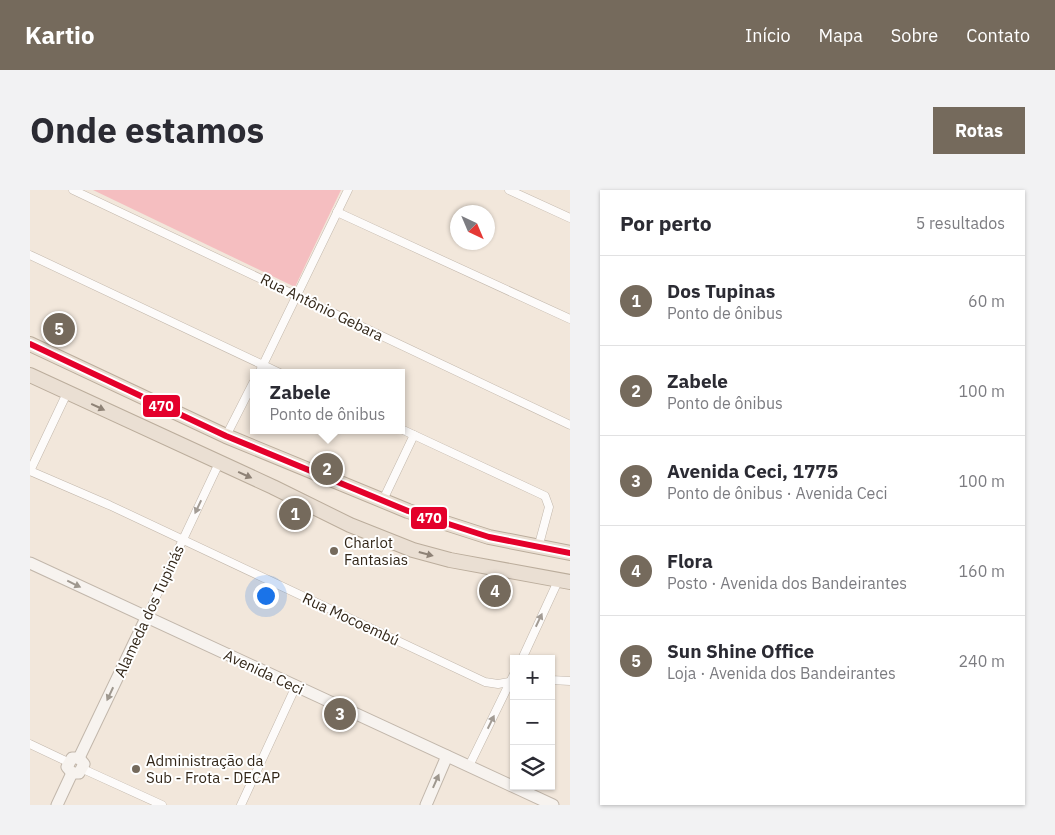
<!DOCTYPE html>
<html lang="pt">
<head>
<meta charset="utf-8">
<style>
  body { margin:0; font-family:"IBM Plex Sans",sans-serif; background:#f2f2f3; color:#2b2b33 }
  .controls { position:absolute; right:15px; bottom:15px; display:grid; overflow:hidden; border-radius:0px; box-shadow:0 1px 4px #0004 }
  .controls button { width:45px; height:45px; display:grid; place-items:center; padding:0; border:0; border-bottom:1px solid #e1e1e2; background:#fff; color:#2b2b33; font:25px sans-serif }
  .compass { position:absolute; left:420px; top:15px; width:45px; height:45px; border-radius:50%; background:#fff; box-shadow:0 1px 4px #0004; rotate:136deg }
  .you { position:absolute; left:235px; top:405px; width:18px; height:18px; margin:-12px; border:4px solid #fff; border-radius:50%; background:#1a73e8; box-shadow:0 0 0 8px #1a73e833 }
  .badge { display:grid; place-items:center; width:32px; height:32px; border-radius:50%; background:#756a5c; color:#fff; font-size:16px; font-weight:700 }
  .pin { position:absolute; translate:-50% -50%; border:2px solid #fff; box-shadow:0 1px 5px #0006 }
  .popup { position:absolute; left:220px; top:179px; width:155px; height:65px; box-sizing:border-box; display:grid; place-content:center; border-radius:0px; background:#fff; filter:drop-shadow(0 1px 4px #0005); font-size:16px; white-space:nowrap; color:#7c7c81 }
  .popup b { font-size:19px; color:#2b2b33 }
  .popup::after { content:''; position:absolute; left:50%; top:100%; margin-left:-10px; border:10px solid transparent; border-top-color:#fff }
  .list { margin:0; padding:0; list-style:none }
  h2 { display:flex; justify-content:space-between; align-items:center; height:65px; margin:0; padding:0 20px; font-size:21px }
  h2 small { font-size:16px; font-weight:400; color:#7c7c81 }
  .list li { display:grid; grid-template-columns:32px 1fr auto; gap:15px; align-items:center; box-sizing:border-box; height:90px; padding:0 20px; border-top:1px solid #e1e1e2 }
  .list b { display:block; font-size:19px; white-space:nowrap }
  .list p { margin:0; font-size:16px; white-space:nowrap; color:#7c7c81 }
  .list em { font-size:16px; font-style:normal; color:#7c7c81 }
  .icon { flex:none; width:28px; height:28px; fill:none; stroke:currentColor; stroke-width:2; stroke-linecap:round; stroke-linejoin:round }
  .map { position:relative; flex:none; width:540px; height:615px; overflow:hidden; border-radius:0px }
  header { display:flex; align-items:center; gap:30px; box-sizing:border-box; height:70px; padding:0 25px; background:#756a5c; color:#fff }
  header strong { font-size:24px }
  nav { display:flex; gap:28px; margin-inline-start:auto; font-size:18px }
  .intro { display:flex; align-items:center; justify-content:space-between; box-sizing:border-box; height:120px; padding:0 30px }
  h1 { margin:0; font-size:35px }
  .button { padding:12px 22px; border-radius:0px; background:#756a5c; color:#fff; font-size:18px; font-weight:700 }
  main { display:flex; gap:30px; padding:0 30px }
  aside { flex:1; background:#fff; border-radius:0px; box-shadow:0 1px 4px #0004 }
  .map>svg:first-child { display:block }
  .green { fill:#f5bec0 }
  .lines { fill:none; stroke-linecap:round; stroke-linejoin:round }
  .street-casing { stroke:#c2b7ab; stroke-width:9 }
  .secondary-casing { stroke:#c2b7ab; stroke-width:13 }
  .highway-casing { stroke:#bbad9c; stroke-width:16 }
  .street { stroke:#fdfbfa; stroke-width:8 }
  .secondary { stroke:#f7f3ef; stroke-width:11 }
  .highway { stroke:#eadfd3; stroke-width:14 }
  .bus-1-casing { stroke:#fff; stroke-width:10 }
  .bus-1 { stroke:#e4002b; stroke-width:6 }
  .oneway { fill:#8e8276 }
  .oneway2 { fill:#a29b94 }
  .oneway3 { fill:#9e978e }
  .poi-dot { fill:#756a5c; stroke:#fff; stroke-width:2 }
  .labels { text-anchor:middle; dominant-baseline:central; stroke-width:4; stroke-linejoin:round; paint-order:stroke }
  .street-label { font-size:15px; fill:#322618; stroke:#fff }
  .poi-label { font-size:15px; fill:#322618; stroke:#fff; text-anchor:start }
  .line-badge { stroke:#fff; stroke-width:2 }
  .badge-label { font-size:14px; text-anchor:middle; font-weight:bold; fill:#fff }
</style>
</head>
<body>
<header>
<strong>Kartio</strong>
<nav><a>Início</a><a>Mapa</a><a>Sobre</a><a>Contato</a></nav>
</header>
<div class="intro"><h1>Onde estamos</h1><a class="button">Rotas</a></div>
<main>
<div class="map">
<svg width="540" height="615" viewBox="0 0 540 615">
  <rect width="100%" height="100%" fill="#f2e7db"/>
  <path class="green" d="M63 0H311L265 97Z"/>
  <g class="lines">
    <defs>
      <g id="street">
        <path d="M43 0 540 235"/>
        <path d="M479 0 540 28"/>
        <path d="M307 22 540 129"/>
        <path d="M0 65 250 183"/>
        <path d="M229 183 318 0"/>
        <path d="M371 239 515 306 519 317 508 358"/>
        <path d="M196 246 223 193"/>
        <path d="M0 281 79 315 455 492 468 494 484 491"/>
        <path d="M0 281 37 203"/>
        <path d="M353 310 384 245"/>
        <path d="M116 428 189 273"/>
        <path d="M492 469 528 391"/>
        <path d="M521 490 540 491"/>
        <path d="M0 554 38 572"/>
        <path d="M439 576 484 484"/>
        <path d="M53 579 132 615"/>
        <path d="M211 615 266 496"/>
      </g>
      <g id="secondary">
        <path d="M0 373 523 615"/>
        <path d="M49 568 116 428"/>
        <path d="M42 583 37 577 42 568H49"/>
        <path d="M42 583H49L54 574 49 568"/>
        <path d="M27 615 42 583"/>
        <path d="M396 615 417 566"/>
      </g>
      <g id="highway">
        <path d="M0 154 196 246 378 321 459 347 540 363"/>
        <path d="M0 185 243 297 320 335 383 360 420 370 540 392"/>
      </g>
    </defs>
    <use href="#street" class="street-casing"/>
    <use href="#secondary" class="secondary-casing"/>
    <use href="#highway" class="highway-casing"/>
    <use href="#street" class="street"/>
    <use href="#secondary" class="secondary"/>
    <use href="#highway" class="highway"/>
    <defs>
      <path id="bus-1" d="M0 154 196 246 378 321 459 347 540 363"/>
    </defs>
    <use href="#bus-1" class="bus-1-casing"/>
    <use href="#bus-1" class="bus-1"/>
  </g>
  <defs><path id="oneway-solid" d="M-6-.8H1V-3.2L6.5 0L1 3.2V.8H-6Z" transform="scale(1.25)"/></defs>
  <g class="oneway">
    <use href="#oneway-solid" transform="translate(68 217) rotate(25)"/>
    <use href="#oneway-solid" transform="translate(215 285) rotate(24)"/>
    <use href="#oneway-solid" transform="translate(396 364) rotate(15)"/>
  </g>
  <g class="oneway2">
    <use href="#oneway-solid" transform="translate(168 317) rotate(115)"/>
    <use href="#oneway-solid" transform="translate(509 430) rotate(-65)"/>
    <use href="#oneway-solid" transform="translate(461 532) rotate(-64)"/>
  </g>
  <g class="oneway3">
    <use href="#oneway-solid" transform="translate(44 394) rotate(26)"/>
    <use href="#oneway-solid" transform="translate(80 504) rotate(115)"/>
    <use href="#oneway-solid" transform="translate(406 591) rotate(-66)"/>
  </g>
  <g class="poi-dot">
    <circle cx="304" cy="361" r="5"/>
    <circle cx="106" cy="579" r="5"/>
  </g>
  <g class="labels">
    <g class="street-label">
      <text transform="translate(292 117) rotate(26)">Rua Antônio Gebara</text>
      <text transform="translate(119 421) rotate(-65)">Alameda dos Tupinás</text>
      <text transform="translate(321 429) rotate(25)">Rua Mocoembú</text>
      <text transform="translate(234 482) rotate(25)">Avenida Ceci</text>
    </g>
    <g class="poi-label">
      <text x="314" y="352">Charlot<tspan x="314" dy="17">Fantasias</tspan></text>
      <text x="116" y="570">Administração da<tspan x="116" dy="17">Sub - Frota - DECAP</tspan></text>
    </g>
  </g>
  <g class="line-badge">
    <rect x="112" y="204" width="39" height="24" rx="5" fill="#e4002b"/>
    <rect x="380" y="316" width="38" height="24" rx="5" fill="#e4002b"/>
  </g>
  <g class="badge-label">
    <text x="131" y="221">470</text>
    <text x="399" y="333">470</text>
  </g>
</svg>
<div class="controls">
<button>+</button>
<button>−</button>
<button><svg class="icon" aria-label="layers" viewBox="0 0 24 24"><path d="M12 4l9 5-9 5-9-5zM3 14l9 5 9-5"/></svg></button>
</div>
<svg class="compass" viewBox="-18 -18 36 36"><path d="M0-13l5 13h-10z" fill="#e53935"/><path d="M0 13l5-13h-10z" fill="#7c7c81"/></svg>
<div class="you"></div>
<div class="pin badge" style="left:265px;top:324px">1</div>
<div class="pin badge" style="left:297px;top:279px">2</div>
<div class="popup"><b>Zabele</b>Ponto de ônibus</div>
<div class="pin badge" style="left:310px;top:524px">3</div>
<div class="pin badge" style="left:465px;top:401px">4</div>
<div class="pin badge" style="left:29px;top:139px">5</div>
</div>
<aside>
<h2>Por perto<small>5 resultados</small></h2>
<ul class="list">
<li><span class="badge">1</span><div><b>Dos Tupinas</b><p>Ponto de ônibus</p></div><em>60 m</em></li>
<li><span class="badge">2</span><div><b>Zabele</b><p>Ponto de ônibus</p></div><em>100 m</em></li>
<li><span class="badge">3</span><div><b>Avenida Ceci, 1775</b><p>Ponto de ônibus · Avenida Ceci</p></div><em>100 m</em></li>
<li><span class="badge">4</span><div><b>Flora</b><p>Posto · Avenida dos Bandeirantes</p></div><em>160 m</em></li>
<li><span class="badge">5</span><div><b>Sun Shine Office</b><p>Loja · Avenida dos Bandeirantes</p></div><em>240 m</em></li>
</ul>
</aside>
</main>
</body>
</html>
